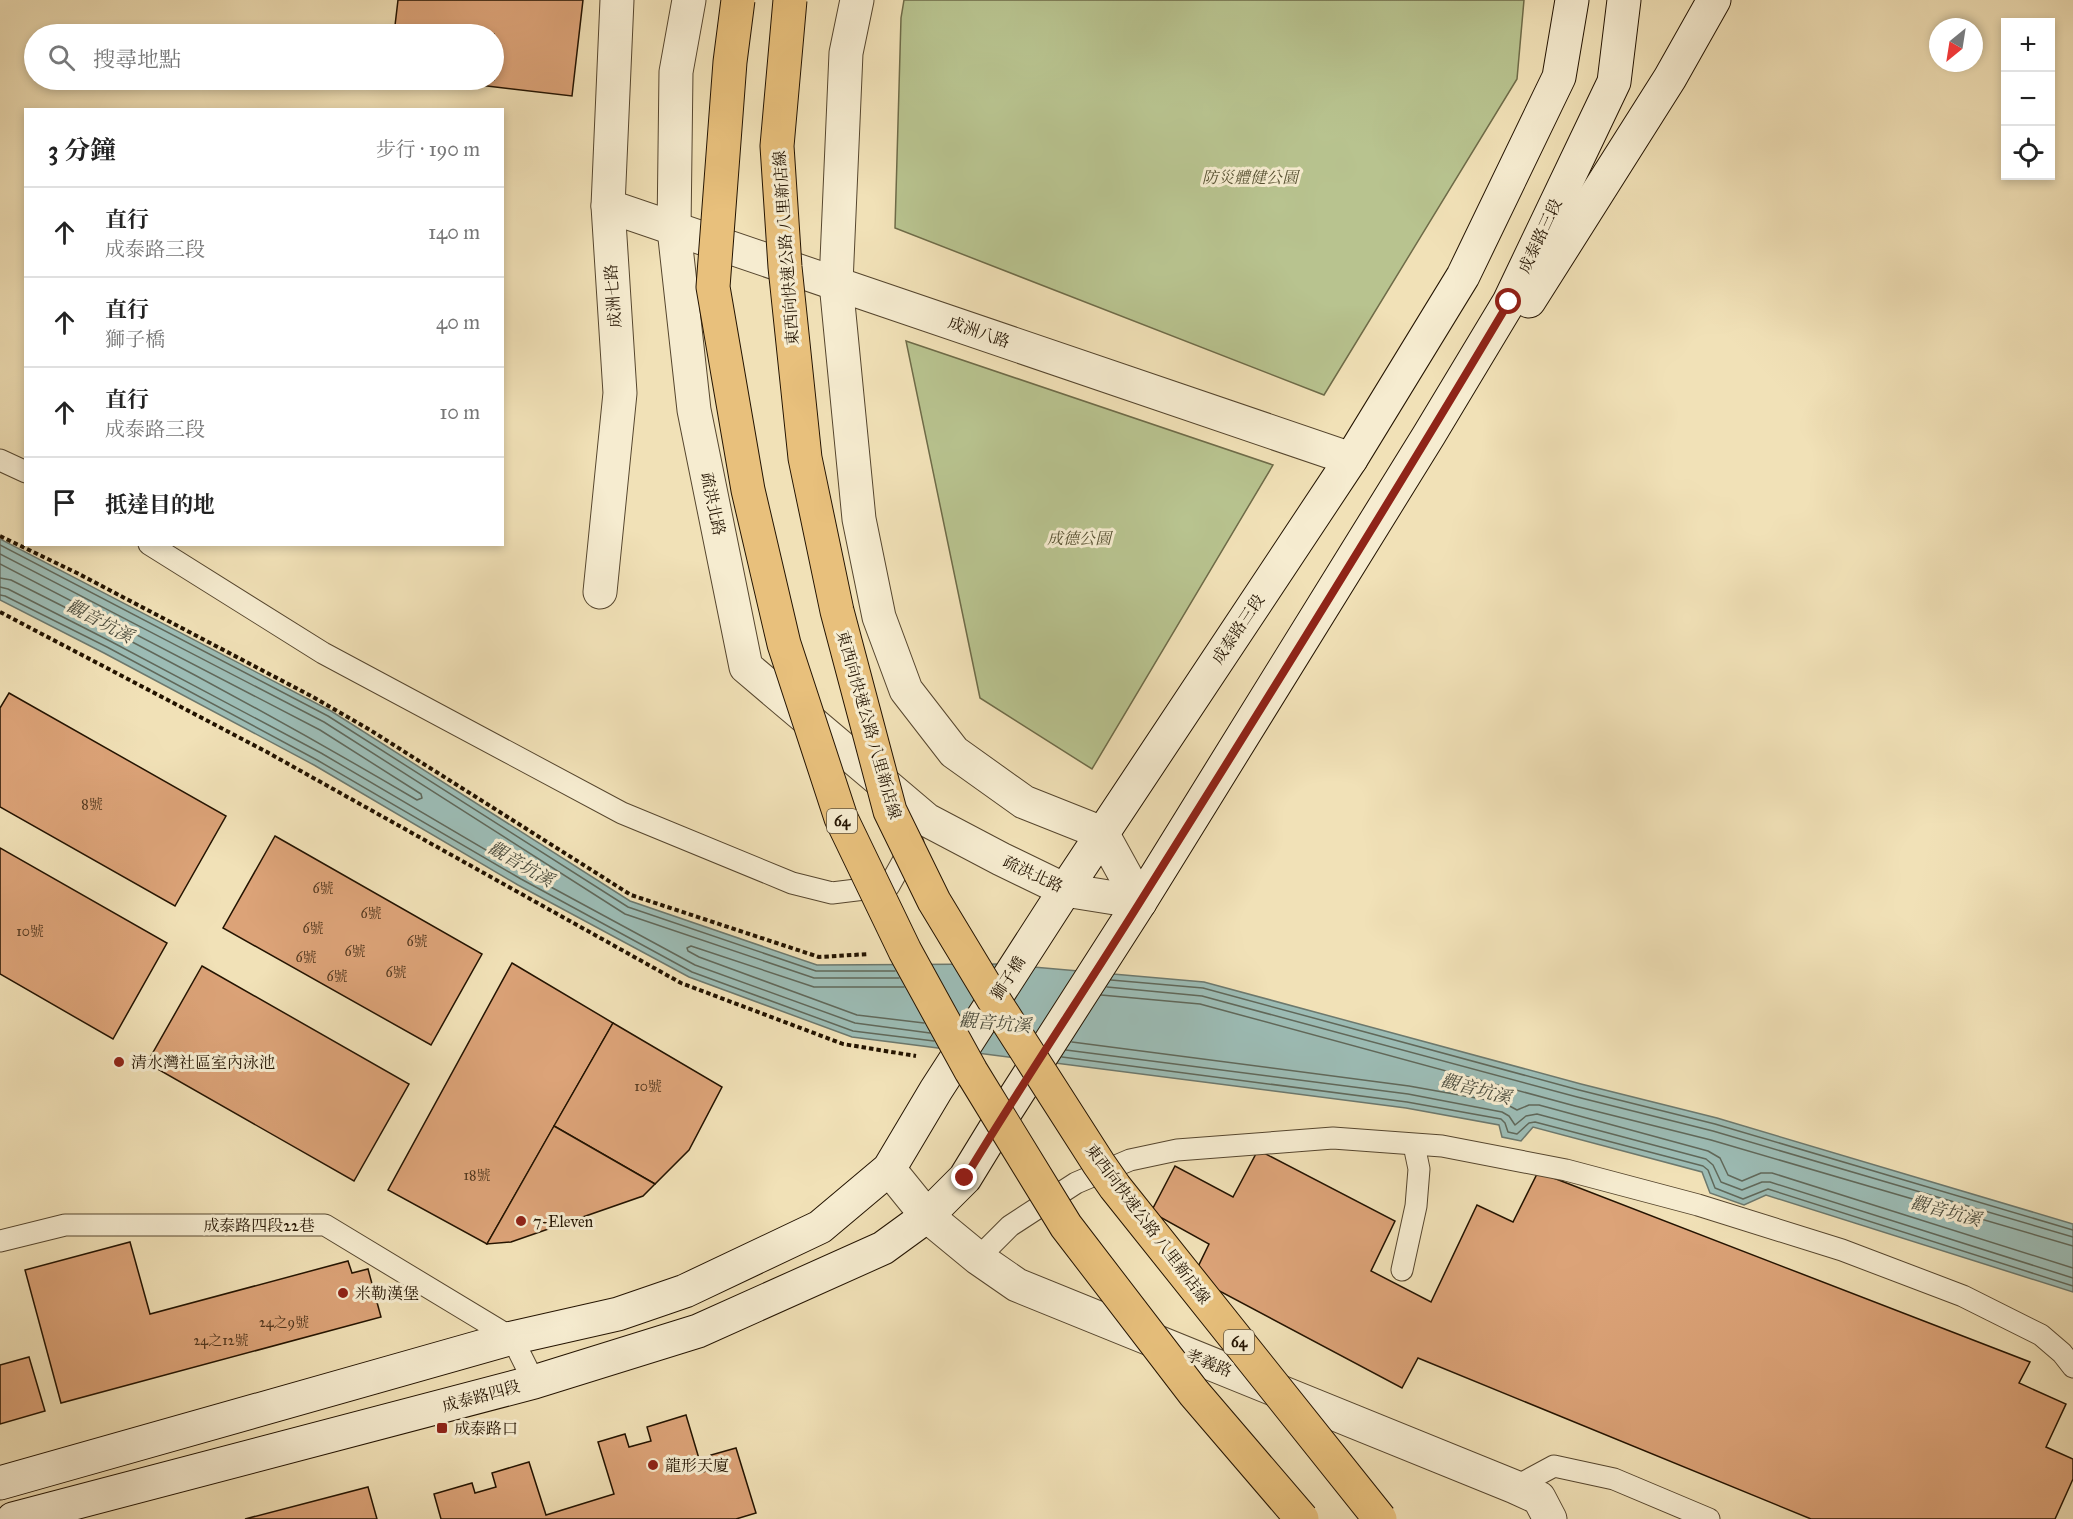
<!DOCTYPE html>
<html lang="zh-TW">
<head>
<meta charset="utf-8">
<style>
  body { margin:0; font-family:"IM FELL Great Primer","Noto Serif TC",serif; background:#f6f6f6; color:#222 }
  .controls { position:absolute; right:18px; top:18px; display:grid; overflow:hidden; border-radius:0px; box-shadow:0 3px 9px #0003 }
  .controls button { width:54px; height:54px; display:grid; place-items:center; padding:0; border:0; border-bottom:2px solid #e0e0e0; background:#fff; color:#222; font:30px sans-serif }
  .compass { position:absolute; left:1929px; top:18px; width:54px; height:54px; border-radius:50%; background:#fff; box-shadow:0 3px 9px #0003; rotate:210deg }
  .stop { position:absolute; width:18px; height:18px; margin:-14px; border:4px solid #8f2418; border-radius:50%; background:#fff }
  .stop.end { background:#8f2418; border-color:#fff; box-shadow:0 2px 6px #0008 }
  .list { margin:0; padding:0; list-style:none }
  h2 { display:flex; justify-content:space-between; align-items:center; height:78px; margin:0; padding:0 24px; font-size:26px }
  h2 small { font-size:20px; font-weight:400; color:#767676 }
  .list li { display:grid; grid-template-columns:39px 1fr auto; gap:18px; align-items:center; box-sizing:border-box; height:90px; padding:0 24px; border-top:2px solid #e0e0e0 }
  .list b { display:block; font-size:22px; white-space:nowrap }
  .list p { margin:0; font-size:20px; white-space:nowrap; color:#767676 }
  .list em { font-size:20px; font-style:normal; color:#767676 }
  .icon { flex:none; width:33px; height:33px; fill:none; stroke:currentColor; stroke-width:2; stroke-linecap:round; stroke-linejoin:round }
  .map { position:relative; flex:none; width:2073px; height:1519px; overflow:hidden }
  .search { position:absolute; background:#fff; box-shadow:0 3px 9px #0003; left:24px; top:24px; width:480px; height:66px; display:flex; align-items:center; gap:15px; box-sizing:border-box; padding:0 21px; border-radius:33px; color:#767676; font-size:22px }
  .panel { position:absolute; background:#fff; box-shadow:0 3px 9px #0003; left:24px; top:108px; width:480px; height:438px; border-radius:0px }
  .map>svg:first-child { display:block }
  .green { fill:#b8c38f; stroke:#6e6b48; stroke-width:1.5 }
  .water { fill:#9cbcb5; stroke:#6c786d; stroke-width:1.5 }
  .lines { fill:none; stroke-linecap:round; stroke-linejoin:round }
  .shore { stroke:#60685a; stroke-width:1.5 }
  .building { fill:#dca378; stroke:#231300; stroke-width:1.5 }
  .service-casing { stroke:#56462e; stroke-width:23 }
  .minor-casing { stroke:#56462e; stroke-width:35 }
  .tertiary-casing { stroke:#56462e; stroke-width:35 }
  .secondary-casing { stroke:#231300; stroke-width:35 }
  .path { stroke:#231300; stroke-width:4; stroke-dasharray:4.5 3; stroke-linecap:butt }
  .service { stroke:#f6ecd0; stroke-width:21 }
  .minor { stroke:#f6ecd0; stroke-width:33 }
  .tertiary { stroke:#f6ecd0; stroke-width:33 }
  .secondary { stroke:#f6ecd0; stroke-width:33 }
  .trunk-bridge-casing { stroke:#231300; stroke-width:35; stroke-linecap:butt }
  .trunk-bridge { stroke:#e8c07c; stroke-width:33 }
  .route { stroke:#8f2418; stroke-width:8 }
  .poi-dot { fill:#8f2418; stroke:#f6ecd0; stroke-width:2 }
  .labels { text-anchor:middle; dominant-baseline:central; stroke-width:6; stroke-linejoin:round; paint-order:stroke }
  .number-label { font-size:14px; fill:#51371e }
  .shield { fill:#f6ecd0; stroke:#62543e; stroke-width:1.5 }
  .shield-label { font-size:15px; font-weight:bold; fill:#231300 }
  .park-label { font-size:16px; font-style:italic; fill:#575132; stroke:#f6ecd0 }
  .street-label { font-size:16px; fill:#231300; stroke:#f6ecd0 }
  .poi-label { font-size:16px; fill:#231300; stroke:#f6ecd0; text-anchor:start }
  .water-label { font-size:18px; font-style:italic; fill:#4d4e3f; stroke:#f6ecd0 }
</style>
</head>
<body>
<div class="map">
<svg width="2073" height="1519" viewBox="0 0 2073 1519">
  <rect width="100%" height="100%" fill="#f1e1b7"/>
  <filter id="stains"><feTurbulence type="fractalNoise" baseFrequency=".00333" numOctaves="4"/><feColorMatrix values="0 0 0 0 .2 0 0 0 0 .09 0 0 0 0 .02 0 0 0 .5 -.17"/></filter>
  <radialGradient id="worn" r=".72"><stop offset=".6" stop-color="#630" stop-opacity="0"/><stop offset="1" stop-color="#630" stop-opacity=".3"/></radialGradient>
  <g class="green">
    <path d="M904 0H1524L1517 79 1324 395 895 228 901 18Z"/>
    <path d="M906 341 1273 465 1092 769 980 698Z"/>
  </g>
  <path class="water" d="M0 539 331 711 630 901 817 965 1000 964 1204 982 1581 1084 1717 1118 2073 1224V1292L1766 1195 1744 1205 1710 1193 1702 1172 1533 1127 1521 1141 1502 1137 1499 1125 1406 1108 852 1037 689 977 518 885 314 765 104 653 0 600Z"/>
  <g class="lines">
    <g class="shore">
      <path d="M0 545 328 716 628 907 816 971H895"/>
      <path d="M0 554 324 722 625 914 814 978H899"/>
      <path d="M0 564 320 730 421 794 422 798 417 800C285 722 149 649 11 580L0 578"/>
      <path d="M0 587 8 589 110 641 321 753 525 873 695 965 855 1023 930 1033"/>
      <path d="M0 595 5 596 107 647 317 760 521 879 692 972 853 1031 934 1041"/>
      <path d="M1111 980 1203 988 1579 1090 1715 1124 2073 1230"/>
      <path d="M904 987H814L691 946 687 948 688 951 699 957 857 1015 924 1023"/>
      <path d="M1107 987 1202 996 1577 1097 1713 1131 2073 1237"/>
      <path d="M1101 995 1200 1004 1575 1106 1711 1140 2073 1246"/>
      <path d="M1072 1042 1409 1086 1504 1103 1517 1110 1529 1105H1539L1708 1151 1720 1158 1728 1175 1742 1181 1761 1173H1772L2073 1268"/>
      <path d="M1066 1050 1408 1094 1502 1112 1509 1116 1515 1125 1526 1116 1537 1114 1706 1159 1713 1165 1721 1182 1742 1190 1762 1182H1770L2073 1278"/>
      <path d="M1062 1057 1407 1102 1501 1119 1505 1123 1508 1132 1517 1134 1529 1123 1535 1122 1703 1166 1708 1170 1715 1188 1743 1199 1768 1189 2073 1286"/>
    </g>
  </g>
  <g class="building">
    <path d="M398 0H583L572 96 437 80H494V34H394Z"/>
    <path d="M9 693 226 816 175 906 0 807V708Z"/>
    <path d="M275 836 482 954 431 1045 223 928Z"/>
    <path d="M0 848 167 943 113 1039 0 974Z"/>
    <path d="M512 963 613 1023 487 1244 388 1190Z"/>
    <path d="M202 966 409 1084 354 1181 147 1063Z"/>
    <path d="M613 1023 722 1087 689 1150 655 1184 554 1126Z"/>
    <path d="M554 1126 655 1184 643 1196 511 1242 487 1244Z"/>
    <path d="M1258 1150 1395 1221 1371 1271 1431 1302 1477 1205 1513 1222 1538 1172 2030 1362 2019 1383 2066 1404 2046 1447 2073 1459V1479L2055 1519H1811L1418 1358 1402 1388 1193 1277 1209 1244 1151 1212 1175 1166 1233 1197Z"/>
    <path d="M130 1242 150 1314 348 1261 352 1273 368 1269 381 1317 61 1403 25 1270Z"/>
    <path d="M29 1357 45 1411 0 1424V1365Z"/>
    <path d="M686 1415 703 1472 715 1468 711 1455 736 1448 756 1513 736 1519H441L434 1494 472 1483 475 1493 496 1487 492 1473 529 1462 546 1515 614 1494 598 1442 625 1434 629 1447 651 1441 647 1427Z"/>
    <path d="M368 1487 377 1519H245Z"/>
  </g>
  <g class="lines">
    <defs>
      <g id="service">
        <path d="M0 460 26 472"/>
        <path d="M149 544 323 653 622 813 792 883 832 893 889 886 913 843"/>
        <path d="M0 1241 65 1225H325L512 1338 534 1382"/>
        <path d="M978 1258 1010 1226 1076 1183 1130 1160 1177 1150 1333 1138 1442 1146 1566 1170 1698 1205 1842 1250 1963 1296 2041 1335 2062 1353 2073 1367"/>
        <path d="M1402 1270 1416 1206 1419 1169 1414 1145"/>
        <path d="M1515 1487 1554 1466 1614 1479 1709 1519"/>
      </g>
      <g id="minor">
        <path d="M608 206 1351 459"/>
        <path d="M600 592 620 393 608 206 617 0"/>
      </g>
      <g id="tertiary">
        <path d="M689 0 676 72 674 229 694 410 746 667 927 820 1001 859 1065 890 1140 902"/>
        <path d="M857 0 846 53 836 283 859 519 879 617 906 690 954 752 1024 802 1102 833 1140 902"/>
        <path d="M889 1169 927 1216 978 1258 1017 1285 1515 1487 1539 1498 1550 1519"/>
      </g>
      <g id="secondary">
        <path d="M1529 301 1670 78 1714 0"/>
        <path d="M0 1483 512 1338 618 1314 685 1291 820 1227 889 1169 936 1090 1065 890 1351 459 1463 276 1559 77 1572 0"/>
        <path d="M13 1519 534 1382 698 1331 883 1248 927 1216 965 1178 1006 1111 1140 902 1429 435 1509 302 1614 82 1624 0"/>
      </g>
    </defs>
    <use href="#service" class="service-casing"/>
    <use href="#minor" class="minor-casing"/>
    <use href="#tertiary" class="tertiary-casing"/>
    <use href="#secondary" class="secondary-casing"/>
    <g class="path">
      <path d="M0 536 77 573 313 697 370 730 631 895 819 957 869 954"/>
      <path d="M0 612 265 751 681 983 843 1044 916 1056"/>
    </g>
    <use href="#service" class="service"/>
    <use href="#minor" class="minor"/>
    <use href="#tertiary" class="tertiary"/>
    <use href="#secondary" class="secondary"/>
    <defs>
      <g id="trunk-bridge">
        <path d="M738 0 730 62 713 287 748 490 784 644 841 818 905 951 971 1071 1066 1226 1194 1393 1302 1519"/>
        <path d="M790 0 777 146 785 267 805 458 837 611 890 811 934 901 992 997 1099 1164 1115 1187 1380 1519"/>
      </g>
    </defs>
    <use href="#trunk-bridge" class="trunk-bridge-casing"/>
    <use href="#trunk-bridge" class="trunk-bridge"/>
  </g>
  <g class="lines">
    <path class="route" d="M965 1178C1021 1085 1082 995 1140 902 1265 703 1389 504 1509 302"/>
  </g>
  <g class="poi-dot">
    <circle cx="119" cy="1062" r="6"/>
    <circle cx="521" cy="1221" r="6"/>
    <circle cx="343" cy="1293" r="6"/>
    <rect x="436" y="1422" width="12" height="12" rx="3"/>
    <circle cx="653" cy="1465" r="6"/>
  </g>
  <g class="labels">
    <g class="number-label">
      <text x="92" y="804">8號</text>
      <text x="323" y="888">6號</text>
      <text x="371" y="913">6號</text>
      <text x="313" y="928">6號</text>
      <text x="30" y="931">10號</text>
      <text x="417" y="941">6號</text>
      <text x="355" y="951">6號</text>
      <text x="306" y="957">6號</text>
      <text x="396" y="972">6號</text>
      <text x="337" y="976">6號</text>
      <text x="648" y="1086">10號</text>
      <text x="477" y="1175">18號</text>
      <text x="284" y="1322">24之9號</text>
      <text x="221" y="1340">24之12號</text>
    </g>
    <g class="shield">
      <rect x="827" y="809" width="30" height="24" rx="4.5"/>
      <rect x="1224" y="1330" width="30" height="24" rx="4.5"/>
    </g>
    <g class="shield-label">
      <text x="842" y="821">64</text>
      <text x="1239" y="1342">64</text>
    </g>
    <g class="park-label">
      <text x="1250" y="177">防災體健公園</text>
      <text x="1079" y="538">成德公園</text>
    </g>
    <g class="street-label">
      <text transform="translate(1540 236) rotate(-65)">成泰路三段</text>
      <text transform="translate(786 248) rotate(-94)">東西向快速公路 八里新店線</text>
      <text transform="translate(613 296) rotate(-94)">成洲七路</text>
      <text transform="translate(979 332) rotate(19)">成洲八路</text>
      <text transform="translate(713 504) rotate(78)">疏洪北路</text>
      <text transform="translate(1238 629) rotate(-56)">成泰路三段</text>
      <text transform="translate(869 725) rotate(74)">東西向快速公路 八里新店線</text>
      <text transform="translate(1033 874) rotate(25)">疏洪北路</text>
      <text transform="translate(1008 978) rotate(-57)">獅子橋</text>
      <text transform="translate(1148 1224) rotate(53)">東西向快速公路 八里新店線</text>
      <text x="259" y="1225">成泰路四段22巷</text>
      <text transform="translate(1209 1363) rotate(22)">孝義路</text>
      <text transform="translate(481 1396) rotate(-15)">成泰路四段</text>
    </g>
    <g class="poi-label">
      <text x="131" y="1062">清水灣社區室內泳池</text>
      <text x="533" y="1221">7-Eleven</text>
      <text x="355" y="1293">米勒漢堡</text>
      <text x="454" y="1428">成泰路口</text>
      <text x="665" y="1465">龍形天廈</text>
    </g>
    <g class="water-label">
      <text transform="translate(100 621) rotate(28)">觀音坑溪</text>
      <text transform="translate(521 864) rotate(30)">觀音坑溪</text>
      <text transform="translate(995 1023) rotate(5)">觀音坑溪</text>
      <text transform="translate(1476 1089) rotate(15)">觀音坑溪</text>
      <text transform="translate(1946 1211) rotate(15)">觀音坑溪</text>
    </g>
  </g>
  <rect width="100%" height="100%" filter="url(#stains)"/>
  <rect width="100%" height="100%" fill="url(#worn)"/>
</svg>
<div class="controls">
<button>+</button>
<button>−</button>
<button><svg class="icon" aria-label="locate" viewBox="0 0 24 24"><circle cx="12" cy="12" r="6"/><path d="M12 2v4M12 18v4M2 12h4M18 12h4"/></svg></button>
</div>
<svg class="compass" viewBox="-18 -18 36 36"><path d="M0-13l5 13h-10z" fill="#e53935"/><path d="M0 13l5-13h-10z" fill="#767676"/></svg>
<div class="stop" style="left:1509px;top:302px"></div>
<div class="stop end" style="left:965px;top:1178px"></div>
<div class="search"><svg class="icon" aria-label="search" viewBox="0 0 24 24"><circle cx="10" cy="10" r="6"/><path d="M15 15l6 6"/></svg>搜尋地點</div>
<section class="panel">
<h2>3 分鐘<small>步行 · 190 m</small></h2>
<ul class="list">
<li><svg class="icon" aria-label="ahead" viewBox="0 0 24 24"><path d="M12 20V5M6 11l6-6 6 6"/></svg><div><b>直行</b><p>成泰路三段</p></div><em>140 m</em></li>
<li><svg class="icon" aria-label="ahead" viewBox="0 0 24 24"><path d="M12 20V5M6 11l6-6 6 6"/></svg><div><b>直行</b><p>獅子橋</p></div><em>40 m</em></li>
<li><svg class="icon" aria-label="ahead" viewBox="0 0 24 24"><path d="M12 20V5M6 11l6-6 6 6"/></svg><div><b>直行</b><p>成泰路三段</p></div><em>10 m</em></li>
<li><svg class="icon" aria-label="arrive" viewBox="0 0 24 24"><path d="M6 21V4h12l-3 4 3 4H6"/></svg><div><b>抵達目的地</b></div></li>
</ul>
</section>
</div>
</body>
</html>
